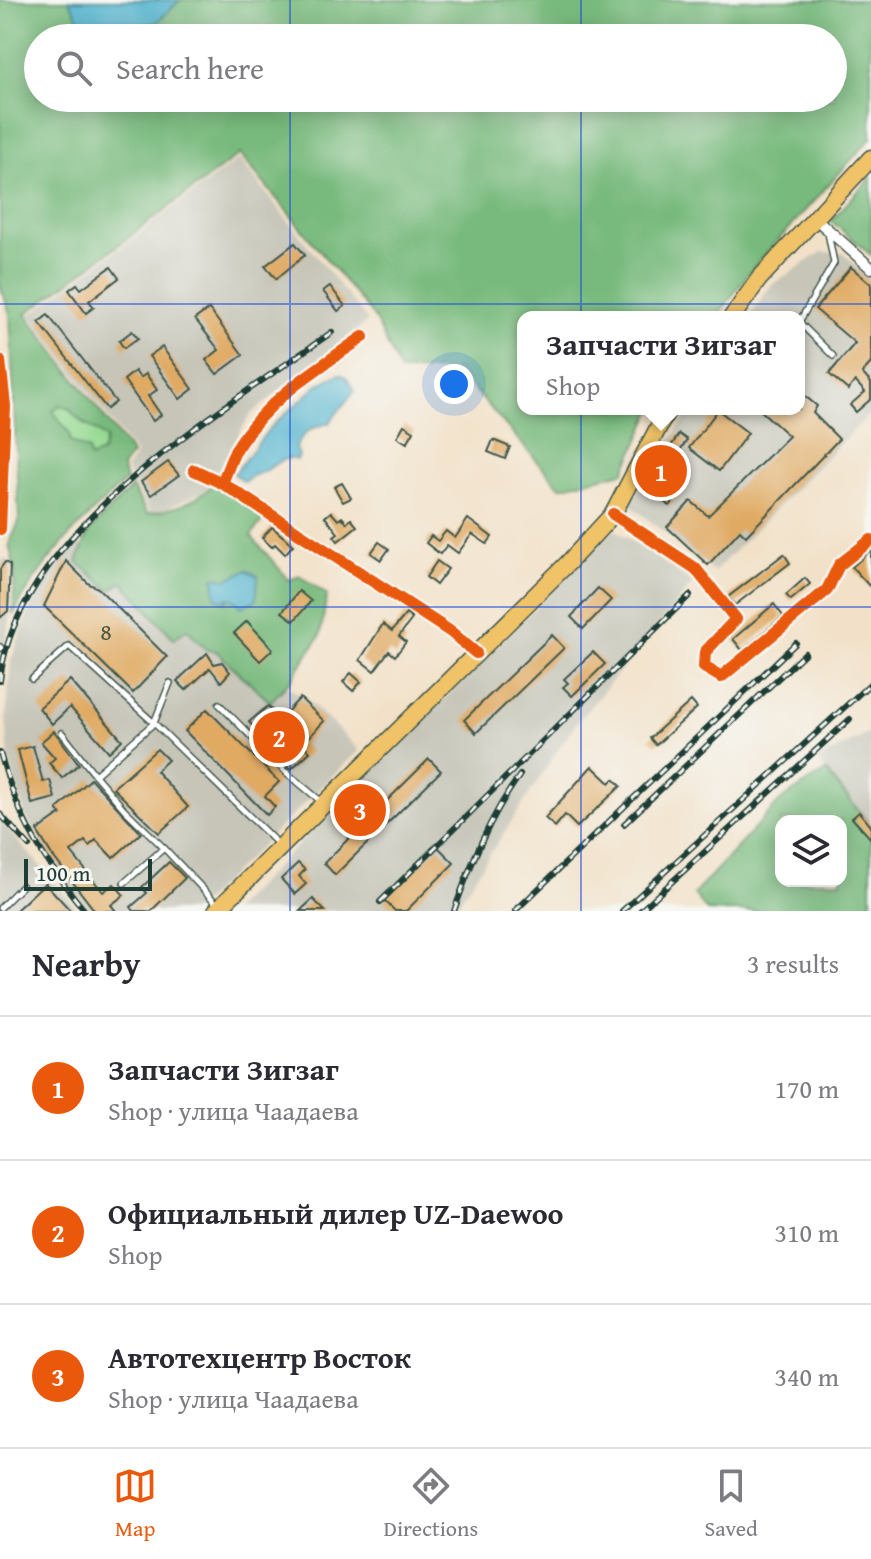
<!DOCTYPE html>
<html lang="en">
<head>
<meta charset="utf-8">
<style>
  body { margin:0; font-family:"Gentium Book Plus",serif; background:#f7f7f7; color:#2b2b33 }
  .controls { position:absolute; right:24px; bottom:24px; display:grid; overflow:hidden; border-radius:16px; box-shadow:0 4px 20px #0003 }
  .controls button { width:72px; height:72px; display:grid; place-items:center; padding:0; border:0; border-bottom:2px solid #e1e1e2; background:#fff; color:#2b2b33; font:40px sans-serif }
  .scale { position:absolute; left:24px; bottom:20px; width:128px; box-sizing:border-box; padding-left:8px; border:4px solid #1f3d34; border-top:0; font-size:22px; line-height:28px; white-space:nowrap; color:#1f3d34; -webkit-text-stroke:6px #f6f6f2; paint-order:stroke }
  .you { position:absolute; left:454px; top:384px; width:28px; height:28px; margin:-20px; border:6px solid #fff; border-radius:50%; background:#1a73e8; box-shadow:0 0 0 12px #1a73e833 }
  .badge { display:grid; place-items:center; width:52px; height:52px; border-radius:50%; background:#ea580c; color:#fff; font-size:26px; font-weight:700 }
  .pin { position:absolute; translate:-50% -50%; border:4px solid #fff; box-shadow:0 2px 8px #0006 }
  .popup { position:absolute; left:517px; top:311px; width:288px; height:104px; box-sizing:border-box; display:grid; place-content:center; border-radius:16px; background:#fff; filter:drop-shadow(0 2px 6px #0005); font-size:26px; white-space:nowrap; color:#7c7c81 }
  .popup b { font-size:30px; color:#2b2b33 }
  .popup::after { content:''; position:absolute; left:50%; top:100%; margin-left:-16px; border:16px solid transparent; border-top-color:#fff }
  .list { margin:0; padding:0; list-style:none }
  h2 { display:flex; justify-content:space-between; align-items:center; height:104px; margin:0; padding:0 32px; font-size:34px }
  h2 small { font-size:26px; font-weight:400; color:#7c7c81 }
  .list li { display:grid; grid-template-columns:52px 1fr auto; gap:24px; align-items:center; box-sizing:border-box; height:144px; padding:0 32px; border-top:2px solid #e1e1e2 }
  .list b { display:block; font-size:30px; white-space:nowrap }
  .list p { margin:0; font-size:26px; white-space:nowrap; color:#7c7c81 }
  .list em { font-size:26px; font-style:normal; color:#7c7c81 }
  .icon { flex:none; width:44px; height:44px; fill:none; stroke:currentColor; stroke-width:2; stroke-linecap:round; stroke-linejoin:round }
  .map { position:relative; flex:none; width:871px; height:911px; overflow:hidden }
  .search { position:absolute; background:#fff; box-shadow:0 4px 20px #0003; left:24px; right:24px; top:24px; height:88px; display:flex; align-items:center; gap:20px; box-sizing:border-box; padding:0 28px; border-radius:44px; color:#7c7c81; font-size:30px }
  .sheet { height:536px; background:#fff }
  nav { display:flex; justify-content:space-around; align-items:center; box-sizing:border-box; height:112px; border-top:2px solid #e1e1e2; background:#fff; font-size:22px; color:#7c7c81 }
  nav a { display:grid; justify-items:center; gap:4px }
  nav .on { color:#ea580c }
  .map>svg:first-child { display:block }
  .industrial { fill:#c6c5b8 }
  .green { fill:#96da93; stroke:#5a8c64; stroke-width:2 }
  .forest { fill:#78ba7d; stroke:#4c7c58; stroke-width:2; fill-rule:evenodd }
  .water { fill:#4fb2ce; stroke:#377881; stroke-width:2 }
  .building { fill:#e0aa63 }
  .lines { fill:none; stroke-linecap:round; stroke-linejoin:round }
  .lane-casing { stroke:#3f564a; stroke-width:8 }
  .street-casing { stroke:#3f564a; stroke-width:13 }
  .primary-casing { stroke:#3f564a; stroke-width:19 }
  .lane { stroke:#fff; stroke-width:5 }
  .street { stroke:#fff; stroke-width:10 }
  .primary { stroke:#f0c369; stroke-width:16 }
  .rail-casing { stroke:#1f3d34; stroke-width:6 }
  .rail { stroke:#f6f6f2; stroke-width:3; stroke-dasharray:9; stroke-linecap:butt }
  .cycleway-casing { stroke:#f6f6f2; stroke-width:17 }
  .cycleway { stroke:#e8590c; stroke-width:12 }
  .grid { fill:none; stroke:#1d4ed8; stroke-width:2; stroke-opacity:0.55 }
  .labels { text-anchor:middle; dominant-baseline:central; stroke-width:7; stroke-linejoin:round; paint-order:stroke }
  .number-label { font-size:24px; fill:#4f5840 }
</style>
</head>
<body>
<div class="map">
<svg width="871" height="911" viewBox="0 0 871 911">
  <rect width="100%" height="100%" fill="#f6f6f2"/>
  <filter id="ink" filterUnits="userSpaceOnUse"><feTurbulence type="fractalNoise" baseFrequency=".0125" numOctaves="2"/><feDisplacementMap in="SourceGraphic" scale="16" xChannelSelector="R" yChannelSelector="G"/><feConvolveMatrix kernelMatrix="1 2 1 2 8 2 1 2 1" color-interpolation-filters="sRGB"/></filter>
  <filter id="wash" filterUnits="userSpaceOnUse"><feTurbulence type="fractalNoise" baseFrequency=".006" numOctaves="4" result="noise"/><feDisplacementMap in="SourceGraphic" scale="32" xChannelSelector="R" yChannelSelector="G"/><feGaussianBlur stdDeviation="1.8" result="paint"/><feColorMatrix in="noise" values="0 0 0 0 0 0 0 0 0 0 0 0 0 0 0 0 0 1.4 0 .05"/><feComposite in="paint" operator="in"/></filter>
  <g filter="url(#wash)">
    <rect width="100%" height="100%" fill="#f2e1c8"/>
    <g class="industrial">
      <path d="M239 159 368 321 251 414 207 489 168 508 150 512 126 469 136 454 30 315Z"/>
      <path d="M822 252 843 253 871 279V412L714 572 629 504 691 409H799V317H750L771 285Z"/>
      <path d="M614 529 693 583 571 730 453 911H232Z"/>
      <path d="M75 541 310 702 359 750 194 911H89L60 874 25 815 9 759 6 719 11 660 28 613 52 566Z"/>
      <path d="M4 558 11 563 10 614 0 674V563Z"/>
      <path d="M871 732V826L817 760Z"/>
      <path d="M0 821 49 876 79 911H0Z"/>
    </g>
    <path class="green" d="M59 405 71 409C78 423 94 427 106 439L102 453 90 459 87 450 71 442 53 411Z"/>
    <g class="forest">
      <path d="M0 0H69L85 30 156 23 180 0H871V138L751 270 717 317H523V409H653L624 472 560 487 457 370 400 371 374 317 240 154 26 314 132 454 122 467 126 480C83 520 40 561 13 615L15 570 9 544 19 522 10 314 0 285ZM38 38H833V98H38ZM59 405 70 409C78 423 94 427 106 439L102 453 90 458 88 450 71 442 69 433 53 411Z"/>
      <path d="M871 177V255L831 221Z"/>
      <path d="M215 482 227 489 236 501 244 500 266 515 251 536 289 580 300 576 327 595 320 636 290 681 270 702 216 651 207 650 187 629 174 639 123 582 110 590 77 562 89 531 132 487 147 514C170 510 200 501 215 482ZM247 570 235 600 227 598V579Z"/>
      <path d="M826 771 871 826V911H707L694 894 781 800ZM781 821H841V881H781Z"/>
    </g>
    <g class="water">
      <path d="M69 0H180L156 23 85 30Z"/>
      <path d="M339 374 345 376 355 390 329 423C312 427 304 431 296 447L299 456 297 460C284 456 277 463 267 470 258 475 252 474 244 482L234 474 270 428 319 384Z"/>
      <path d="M247 570 258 576 256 600 241 607 235 600 227 598V602L215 597 214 577 227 579Z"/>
    </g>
    <g id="blocks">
      <g class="building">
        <path d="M295 243 305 255 276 279 265 266Z"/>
        <path d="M111 267 119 278 89 301 94 307 86 313 69 290 77 284 81 289Z"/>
        <path d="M851 267 871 284V363L862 373 871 383V399L856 412 850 405 865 392 855 381 848 390 829 374 855 343 815 309Z"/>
        <path d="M330 286 345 306 338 311 323 291Z"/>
        <path d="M209 309 243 355 217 374 206 360 219 350 195 319Z"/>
        <path d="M48 315 116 402 107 409 39 322Z"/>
        <path d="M132 331 138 338 124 348 119 341Z"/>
        <path d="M162 347 193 389 180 399 149 356Z"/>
        <path d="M135 371 140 378 146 374 157 390 148 396 161 415 153 421 124 380Z"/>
        <path d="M799 391 817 406 813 413 839 439 746 536 740 530 708 565 667 527 691 501 708 516 789 436 759 409H799Z"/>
        <path d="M718 410 748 433 719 471 689 448Z"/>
        <path d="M404 425 414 431 407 443 397 437Z"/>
        <path d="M679 434 687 440 676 456 668 451Z"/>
        <path d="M493 440 510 447 505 459 488 452Z"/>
        <path d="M168 462 179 475 151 495 141 482Z"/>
        <path d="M677 471 689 480 670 506 657 497Z"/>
        <path d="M342 483 351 498 343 502 334 487Z"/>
        <path d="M331 512 338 520 342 517 347 523 351 519 357 526 338 541 334 536 338 533 325 517Z"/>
        <path d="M468 519 492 537 487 544 472 534 458 553 447 545 440 554 426 543 431 536 438 541 446 531 455 538Z"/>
        <path d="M272 527 293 545 285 554 275 544 272 547 262 538Z"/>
        <path d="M379 542 389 549 381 560 371 553Z"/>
        <path d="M871 550V588L852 567Z"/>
        <path d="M784 554 790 563 735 605 728 597Z"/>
        <path d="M66 561 89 584 98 588 167 657 133 693 44 606Z"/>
        <path d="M437 561 448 569 436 585 426 577Z"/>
        <path d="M5 562 10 565 8 611 0 618V569Z"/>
        <path d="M805 578 810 584 791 600 786 595Z"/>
        <path d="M598 588 611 600 583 629 571 617Z"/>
        <path d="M299 591 311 601 294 621 282 612Z"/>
        <path d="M774 604 783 616 742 650 733 639Z"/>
        <path d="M406 614 412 619 399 636 406 642 395 656 389 651 374 671 360 660 383 624 392 631Z"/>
        <path d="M247 621 273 649 260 661 234 633Z"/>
        <path d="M552 635 564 648 476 733 464 720Z"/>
        <path d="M593 652 605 664 572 696 563 687 568 683 564 679Z"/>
        <path d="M207 653 214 664 222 662 230 672 221 682 210 668 186 690 177 681Z"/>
        <path d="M351 673 361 682 353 691 343 682Z"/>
        <path d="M70 680 122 740 109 752 70 707 52 724 39 708Z"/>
        <path d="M300 698 324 721 303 744 310 752 291 769 249 722 268 706 280 719Z"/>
        <path d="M691 701 697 708 656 745 650 738Z"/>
        <path d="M207 709 279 782 265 796 275 807 267 815 185 731Z"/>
        <path d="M54 731 79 764 62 778 49 763 55 758 41 742Z"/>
        <path d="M33 746 43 782 50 780 55 798 32 804 18 750Z"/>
        <path d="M157 749 168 760 156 771 188 807 159 833 113 788Z"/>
        <path d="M429 759 441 771 335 875 324 863Z"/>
        <path d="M592 766 610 783 614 779 621 786 577 827 565 815 555 827 545 818Z"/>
        <path d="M91 779 141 833 113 858 96 840 89 846 85 841 71 852 103 892 114 884 124 895 111 905 116 911H95L52 855 37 831 61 814 57 809Z"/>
        <path d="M859 812 871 826V839L852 818Z"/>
        <path d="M438 847 454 863 406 911H395L384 900Z"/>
        <path d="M169 862 185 878 151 911H134L131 907 147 893 142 887Z"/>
        <path d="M298 863 305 870 299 876 306 884 295 894 281 879Z"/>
        <path d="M45 883 71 911H15Z"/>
        <path d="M313 899 325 911H300Z"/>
      </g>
    </g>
  </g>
  <g filter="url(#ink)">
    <use href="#blocks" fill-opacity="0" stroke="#3f564a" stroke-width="2"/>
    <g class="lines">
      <defs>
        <g id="lane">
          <path d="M828 233 834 263 799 322 833 356"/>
          <path d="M0 647 1 648"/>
          <path d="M32 679 69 646 154 723 95 775 124 809 164 848"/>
          <path d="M170 683 154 723 280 846"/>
          <path d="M219 704 287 773 323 803"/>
          <path d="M62 733 95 775"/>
          <path d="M124 883 164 848 219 906"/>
          <path d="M0 908 22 886"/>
        </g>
        <g id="street">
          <path d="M815 218 871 268"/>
          <path d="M0 361 5 406 0 529"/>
          <path d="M194 470 222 483 451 632 476 653"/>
          <path d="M222 483C228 470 232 454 240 443 270 397 319 368 363 337"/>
          <path d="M613 514 695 568 736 619 705 652 704 667 721 677 827 590 839 565 871 540"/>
        </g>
        <g id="primary">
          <path d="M732 317 759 279 871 158"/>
          <path d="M216 911 568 563 613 514 668 409"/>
        </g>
      </defs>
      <use href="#lane" class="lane-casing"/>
      <use href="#street" class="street-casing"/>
      <use href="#primary" class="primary-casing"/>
      <use href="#lane" class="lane"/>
      <use href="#street" class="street"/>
      <use href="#primary" class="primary"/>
      <defs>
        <g id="rail">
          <path d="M0 681C15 532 220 412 332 332"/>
          <path d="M0 753C20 822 40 856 85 911"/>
          <path d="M0 814 29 846"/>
          <path d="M624 824 805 653"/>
          <path d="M380 902 690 595"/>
          <path d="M454 911C471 863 490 816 520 775"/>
          <path d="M515 911 796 643"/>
          <path d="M622 911 871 683"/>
          <path d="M640 911 850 719"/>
        </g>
      </defs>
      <use href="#rail" class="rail-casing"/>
      <use href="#rail" class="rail"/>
      <defs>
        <g id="cycleway">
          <path d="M0 361 5 406 0 529"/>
          <path d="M194 470 222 483 451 632 476 653"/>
          <path d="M222 483C228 470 232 454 240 443 270 397 319 368 363 337"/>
          <path d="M613 514 695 568 736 619 705 652 704 667 721 677 827 590 839 565 871 540"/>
        </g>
      </defs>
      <use href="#cycleway" class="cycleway-casing"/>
      <use href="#cycleway" class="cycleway"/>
    </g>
  </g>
  <path class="grid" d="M290 0V38M581 0V38M290 98V911M581 98V911M0 304H871M0 607H871"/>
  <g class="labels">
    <g class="number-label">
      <text x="106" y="631">8</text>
    </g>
  </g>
</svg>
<div class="controls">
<button><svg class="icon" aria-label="layers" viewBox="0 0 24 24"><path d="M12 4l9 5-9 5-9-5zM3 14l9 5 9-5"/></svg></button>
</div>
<div class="scale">100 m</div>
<div class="you"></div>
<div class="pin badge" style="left:661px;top:471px">1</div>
<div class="popup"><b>Запчасти Зигзаг</b>Shop</div>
<div class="pin badge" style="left:279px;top:737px">2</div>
<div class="pin badge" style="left:360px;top:810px">3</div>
<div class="search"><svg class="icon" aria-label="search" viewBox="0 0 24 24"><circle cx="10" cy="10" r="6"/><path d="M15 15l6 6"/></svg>Search here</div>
</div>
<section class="sheet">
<h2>Nearby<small>3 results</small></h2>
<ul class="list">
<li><span class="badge">1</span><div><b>Запчасти Зигзаг</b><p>Shop · улица Чаадаева</p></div><em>170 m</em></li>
<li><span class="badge">2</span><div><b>Официальный дилер UZ-Daewoo</b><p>Shop</p></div><em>310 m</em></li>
<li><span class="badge">3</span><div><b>Автотехцентр Восток</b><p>Shop · улица Чаадаева</p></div><em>340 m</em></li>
</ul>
</section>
<nav>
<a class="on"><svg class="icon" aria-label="map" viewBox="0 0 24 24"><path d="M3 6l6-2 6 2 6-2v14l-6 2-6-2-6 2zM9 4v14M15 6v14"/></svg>Map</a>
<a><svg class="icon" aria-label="directions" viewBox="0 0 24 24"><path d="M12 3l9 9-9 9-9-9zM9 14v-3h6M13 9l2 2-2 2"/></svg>Directions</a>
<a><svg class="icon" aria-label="saved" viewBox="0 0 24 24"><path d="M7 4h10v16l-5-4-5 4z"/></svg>Saved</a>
</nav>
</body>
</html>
